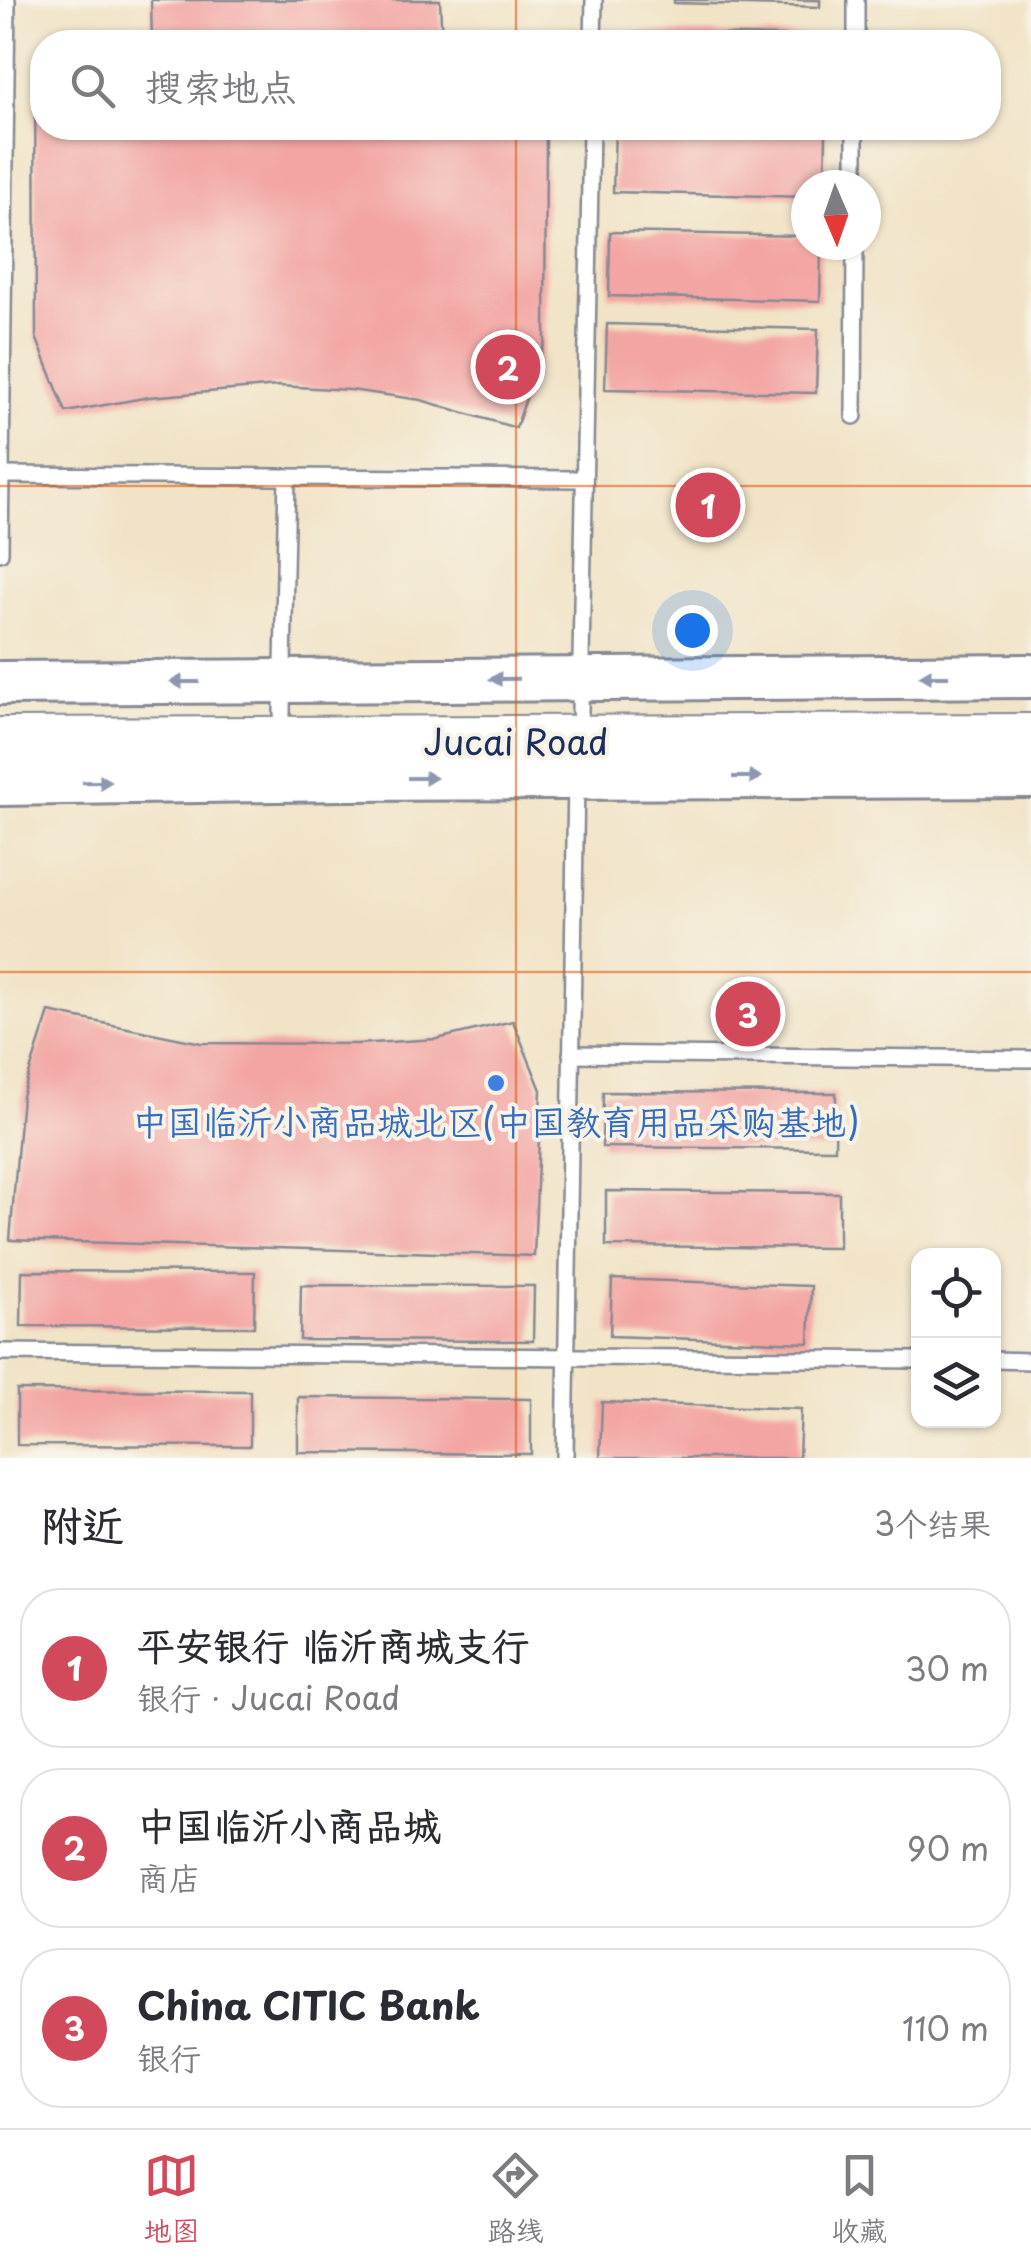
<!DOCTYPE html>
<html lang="zh">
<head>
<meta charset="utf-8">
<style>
  body { margin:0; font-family:"Playpen Sans","LXGW WenKai TC",sans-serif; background:#f2f2f3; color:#2b2b33 }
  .controls { position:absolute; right:30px; bottom:30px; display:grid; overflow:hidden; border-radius:20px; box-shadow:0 2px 8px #0004 }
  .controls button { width:90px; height:90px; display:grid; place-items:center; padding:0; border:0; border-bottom:2px solid #e1e1e2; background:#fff; color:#2b2b33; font:50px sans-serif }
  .compass { position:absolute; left:791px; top:170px; width:90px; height:90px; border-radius:50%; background:#fff; box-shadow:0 2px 8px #0004; rotate:178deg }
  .you { position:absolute; left:692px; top:630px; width:35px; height:35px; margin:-25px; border:8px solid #fff; border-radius:50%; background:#1a73e8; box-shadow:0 0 0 15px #1a73e833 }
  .badge { display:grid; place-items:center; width:65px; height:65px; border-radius:50%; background:#d1495b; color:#fff; font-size:32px; font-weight:700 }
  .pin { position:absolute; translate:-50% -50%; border:5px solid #fff; box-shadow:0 2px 10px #0006 }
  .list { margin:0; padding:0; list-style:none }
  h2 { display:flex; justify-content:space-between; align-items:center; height:130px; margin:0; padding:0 40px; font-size:42px }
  h2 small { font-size:32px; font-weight:400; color:#7c7c81 }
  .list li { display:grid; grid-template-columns:65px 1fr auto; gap:30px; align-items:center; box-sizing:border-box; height:160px; margin:0 20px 20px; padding:0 20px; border:2px solid #e1e1e2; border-radius:40px }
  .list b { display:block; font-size:38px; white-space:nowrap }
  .list p { margin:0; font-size:32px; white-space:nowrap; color:#7c7c81 }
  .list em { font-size:32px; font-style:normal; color:#7c7c81 }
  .icon { flex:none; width:55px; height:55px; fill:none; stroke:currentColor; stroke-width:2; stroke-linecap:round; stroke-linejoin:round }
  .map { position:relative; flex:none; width:1031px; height:1458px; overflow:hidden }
  .search { position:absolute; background:#fff; box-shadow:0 2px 8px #0004; left:30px; right:30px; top:30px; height:110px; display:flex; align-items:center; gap:25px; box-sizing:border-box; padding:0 35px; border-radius:40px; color:#7c7c81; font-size:38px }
  .sheet { height:670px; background:#fff }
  nav { display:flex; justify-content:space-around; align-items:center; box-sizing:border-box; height:140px; border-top:2px solid #e1e1e2; background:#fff; font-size:28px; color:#7c7c81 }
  nav a { display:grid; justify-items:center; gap:5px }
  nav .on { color:#d1495b }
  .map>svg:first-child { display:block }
  .building { fill:#f3a5a3 }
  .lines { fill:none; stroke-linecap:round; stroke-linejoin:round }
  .lane-casing { stroke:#868992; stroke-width:20 }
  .secondary-casing { stroke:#868992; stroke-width:48 }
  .primary-casing { stroke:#868992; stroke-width:52 }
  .lane { stroke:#fff; stroke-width:15 }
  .secondary { stroke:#fff; stroke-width:42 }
  .primary { stroke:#fff; stroke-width:48 }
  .oneway { fill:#8d97ae }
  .grid { fill:none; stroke:#de5710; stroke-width:2.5; stroke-opacity:0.55 }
  .shop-dot { fill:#3f7fe0; stroke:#f7f3e8; stroke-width:4 }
  .labels { text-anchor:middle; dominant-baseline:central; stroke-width:8; stroke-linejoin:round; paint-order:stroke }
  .street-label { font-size:35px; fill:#1b2f5e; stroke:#f7f3e8 }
  .shop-label { font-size:35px; fill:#366cbe; stroke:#f7f3e8 }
</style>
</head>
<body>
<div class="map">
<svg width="1031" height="1458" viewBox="0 0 1031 1458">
  <rect width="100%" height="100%" fill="#f7f3e8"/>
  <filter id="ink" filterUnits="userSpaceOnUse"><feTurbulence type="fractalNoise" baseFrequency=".01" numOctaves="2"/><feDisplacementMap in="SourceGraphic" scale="20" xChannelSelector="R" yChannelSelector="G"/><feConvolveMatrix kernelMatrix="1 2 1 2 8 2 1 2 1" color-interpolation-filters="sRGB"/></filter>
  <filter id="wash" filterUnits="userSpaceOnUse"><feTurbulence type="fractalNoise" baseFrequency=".0048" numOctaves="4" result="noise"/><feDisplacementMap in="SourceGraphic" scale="40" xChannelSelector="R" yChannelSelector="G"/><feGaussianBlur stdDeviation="2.25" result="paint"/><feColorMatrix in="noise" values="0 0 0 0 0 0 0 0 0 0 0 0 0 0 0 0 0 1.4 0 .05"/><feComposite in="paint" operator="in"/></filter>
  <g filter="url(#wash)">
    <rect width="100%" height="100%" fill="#f1e3c6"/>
    <g id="blocks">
      <g class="building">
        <path d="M151 0H440L442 42H152Z"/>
        <path d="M674 0H820V7L674 3Z"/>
        <path d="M614 32 825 37 824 42H613Z"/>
        <path d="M35 62H42V128H546L545 342 516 428 421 400 351 390 278 386 149 397 66 412 36 337Z"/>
        <path d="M615 128 826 133 825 185H806V197L613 192Z"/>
        <path d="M610 232 806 236V245H821L820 301 609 296Z"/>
        <path d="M607 324 818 329 816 393 605 389Z"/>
        <path d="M49 1012 201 1043 357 1044 437 1039 513 1021 541 1090 534 1256 10 1240 22 1096Z"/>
        <path d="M603 1092 836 1093 835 1149 602 1147Z"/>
        <path d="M606 1191 839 1193V1248L606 1246Z"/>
        <path d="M22 1271 255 1272 254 1327 21 1326Z"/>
        <path d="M612 1279 811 1286 809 1343 610 1336Z"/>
        <path d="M301 1285 534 1286 533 1341 300 1340Z"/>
        <path d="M17 1390 250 1391V1446L17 1445Z"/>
        <path d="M298 1397 531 1399V1454L298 1452Z"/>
        <path d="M602 1402 801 1409 799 1458H600Z"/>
      </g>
    </g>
  </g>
  <g filter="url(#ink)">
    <use href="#blocks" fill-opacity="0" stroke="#868992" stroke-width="2.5"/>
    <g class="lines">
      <defs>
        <g id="lane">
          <path d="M593 42 594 0"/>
          <path d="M856 42V0"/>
          <path d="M855 185V128"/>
          <path d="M854 416 855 245"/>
          <path d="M1 475 584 479"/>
          <path d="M0 553 7 0"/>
          <path d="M580 712 591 128"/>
          <path d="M282 714 287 477"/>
          <path d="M571 1054 1031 1059"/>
          <path d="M0 1352 918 1360"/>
          <path d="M994 1360 1031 1361"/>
          <path d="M565 1458 576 779"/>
        </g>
        <g id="secondary">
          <path d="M0 683 1031 676"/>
          <path d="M0 784 343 779 1031 776"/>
        </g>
        <path id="primary" d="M0 742 1031 738"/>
      </defs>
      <use href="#lane" class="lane-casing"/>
      <use href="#secondary" class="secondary-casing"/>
      <use href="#primary" class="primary-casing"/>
      <use href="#lane" class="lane"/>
      <use href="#secondary" class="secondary"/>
      <use href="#primary" class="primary"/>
    </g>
    <defs><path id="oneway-solid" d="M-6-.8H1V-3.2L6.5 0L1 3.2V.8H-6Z" transform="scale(2.5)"/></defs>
    <g class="oneway">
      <use href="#oneway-solid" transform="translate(934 676) rotate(180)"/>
      <use href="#oneway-solid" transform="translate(504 679) rotate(179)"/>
      <use href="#oneway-solid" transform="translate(185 682) rotate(180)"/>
      <use href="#oneway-solid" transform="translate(747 777)"/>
      <use href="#oneway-solid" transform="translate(422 778)"/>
      <use href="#oneway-solid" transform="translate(97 782) rotate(-1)"/>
    </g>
  </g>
  <path class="grid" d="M516 0V42M516 128V1458M0 486H1031M0 972H1031"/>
  <circle class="shop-dot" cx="496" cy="1083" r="10"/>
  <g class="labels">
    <g class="street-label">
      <text x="516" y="740">Jucai Road</text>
    </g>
    <g class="shop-label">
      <text x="496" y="1120">中国临沂小商品城北区(中国教育用品采购基地)</text>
    </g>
  </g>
</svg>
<div class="controls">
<button><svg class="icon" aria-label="locate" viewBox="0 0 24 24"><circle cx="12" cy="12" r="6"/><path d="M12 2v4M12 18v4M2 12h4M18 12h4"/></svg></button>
<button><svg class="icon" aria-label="layers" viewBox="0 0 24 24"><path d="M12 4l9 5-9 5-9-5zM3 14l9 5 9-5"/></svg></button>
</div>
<svg class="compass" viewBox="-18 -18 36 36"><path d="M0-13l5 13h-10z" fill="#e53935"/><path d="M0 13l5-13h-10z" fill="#7c7c81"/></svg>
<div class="you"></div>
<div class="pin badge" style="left:708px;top:505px">1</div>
<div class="pin badge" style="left:508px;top:367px">2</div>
<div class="pin badge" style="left:748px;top:1014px">3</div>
<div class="search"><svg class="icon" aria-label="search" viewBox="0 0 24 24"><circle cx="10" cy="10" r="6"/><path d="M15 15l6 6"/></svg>搜索地点</div>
</div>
<section class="sheet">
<h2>附近<small>3个结果</small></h2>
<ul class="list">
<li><span class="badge">1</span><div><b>平安银行 临沂商城支行</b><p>银行 · Jucai Road</p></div><em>30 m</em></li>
<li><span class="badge">2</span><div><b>中国临沂小商品城</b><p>商店</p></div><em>90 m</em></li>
<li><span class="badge">3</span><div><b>China CITIC Bank</b><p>银行</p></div><em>110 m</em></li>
</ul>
</section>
<nav>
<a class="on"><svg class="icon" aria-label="map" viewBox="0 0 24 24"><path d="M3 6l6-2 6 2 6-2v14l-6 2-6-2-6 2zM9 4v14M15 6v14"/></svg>地图</a>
<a><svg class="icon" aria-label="directions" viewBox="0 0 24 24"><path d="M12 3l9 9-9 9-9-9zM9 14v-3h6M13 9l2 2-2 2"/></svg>路线</a>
<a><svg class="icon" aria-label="saved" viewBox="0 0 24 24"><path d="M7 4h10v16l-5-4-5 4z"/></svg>收藏</a>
</nav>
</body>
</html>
